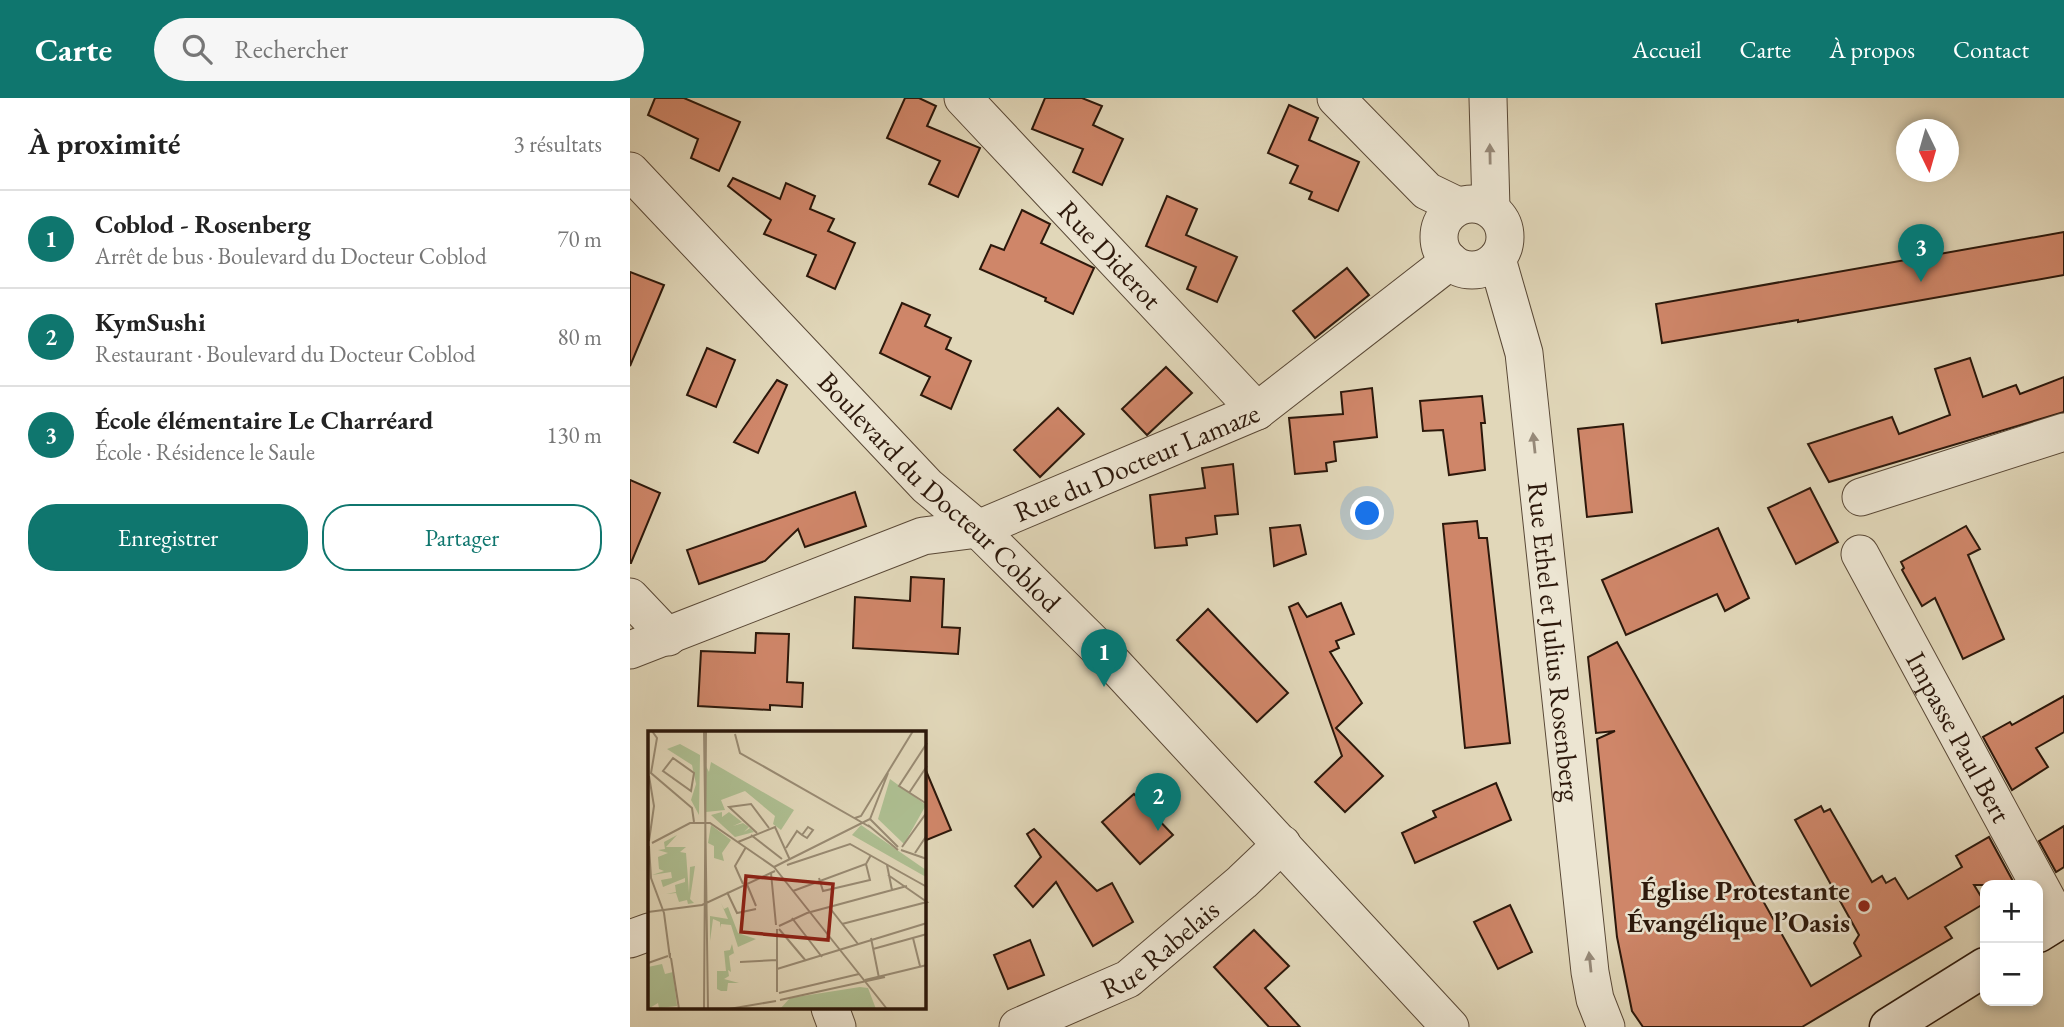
<!DOCTYPE html>
<html lang="fr">
<head>
<meta charset="utf-8">
<style>
  body { margin:0; font-family:"EB Garamond",serif; background:#f6f6f6; color:#222 }
  .controls { position:absolute; right:21px; bottom:21px; display:grid; overflow:hidden; border-radius:14px; box-shadow:0 4px 10px #0003 }
  .controls button { width:63px; height:63px; display:grid; place-items:center; padding:0; border:0; border-bottom:2px solid #e0e0e0; background:#fff; color:#222; font:35px sans-serif }
  .compass { position:absolute; left:1266px; top:21px; width:63px; height:63px; border-radius:50%; background:#fff; box-shadow:0 4px 10px #0003; rotate:175deg }
  .you { position:absolute; left:738px; top:416px; width:24px; height:24px; margin:-18px; border:5px solid #fff; border-radius:50%; background:#1a73e8; box-shadow:0 0 0 10px #1a73e833 }
  .badge { display:grid; place-items:center; width:46px; height:46px; border-radius:50%; background:#0f766e; color:#fff; font-size:23px; font-weight:700 }
  .pin { position:absolute; translate:-50% -58px; filter:drop-shadow(0 2px 4px #0008) }
  .pin::after { content:''; position:absolute; top:37px; width:24px; height:21px; background:inherit; clip-path:polygon(0 0,100% 0,50% 100%) }
  .list { margin:0; padding:0; list-style:none }
  h2 { display:flex; justify-content:space-between; align-items:center; height:91px; margin:0; padding:0 28px; font-size:30px }
  h2 small { font-size:23px; font-weight:400; color:#767676 }
  .list li { display:grid; grid-template-columns:46px 1fr auto; gap:21px; align-items:center; box-sizing:border-box; height:98px; padding:0 28px; border-top:2px solid #e0e0e0 }
  .list b { display:block; font-size:26px; white-space:nowrap }
  .list p { margin:0; font-size:23px; white-space:nowrap; color:#767676 }
  .list em { font-size:23px; font-style:normal; color:#767676 }
  .actions { display:flex; gap:14px; padding:21px 28px }
  .actions a { flex:1; padding:16px 0; border:2px solid #0f766e; border-radius:28px; text-align:center; font-size:24px; color:#0f766e }
  .actions .main { background:#0f766e; color:#fff }
  .icon { flex:none; width:38px; height:38px; fill:none; stroke:currentColor; stroke-width:2; stroke-linecap:round; stroke-linejoin:round }
  .map { position:relative; flex:none; width:1434px; height:929px; overflow:hidden }
  header { display:flex; align-items:center; gap:42px; box-sizing:border-box; height:98px; padding:0 35px; background:#0f766e; color:#fff }
  header strong { font-size:33px }
  nav { display:flex; gap:38px; margin-inline-start:auto; font-size:24px }
  .search { width:490px; height:63px; background:#f6f6f6; display:flex; align-items:center; gap:18px; box-sizing:border-box; padding:0 24px; border-radius:38px; color:#767676; font-size:26px }
  main { display:flex }
  aside { flex:1; background:#fff }
  .map>svg:first-child { display:block }
  .building { fill:#cf8669; stroke:#2c180b; stroke-width:2 }
  .lines { fill:none; stroke-linecap:round; stroke-linejoin:round }
  .street-casing { stroke:#594836; stroke-width:39 }
  .secondary-casing { stroke:#2c180b; stroke-width:41 }
  .street { stroke:#ece5d2; stroke-width:37 }
  .secondary { stroke:#ece5d2; stroke-width:38 }
  .oneway { fill:#968978 }
  .poi-dot { fill:#8f2418; stroke:#ece5d2; stroke-width:2.5 }
  .labels { text-anchor:middle; dominant-baseline:central; stroke-width:5; stroke-linejoin:round; paint-order:stroke }
  .street-label { font-size:28px; fill:#2c180b; stroke:#ece5d2 }
  .poi-label { font-size:28px; font-weight:bold; fill:#2c180b; stroke:#ece5d2; text-anchor:end }
  .inset-road { fill:none; stroke:#998b73; stroke-width:2 }
  .view { fill:#8f2418; fill-opacity:0.15; stroke:#8f2418; stroke-width:3.5 }
  .inset-edge { fill:none; stroke:#2c180b; stroke-width:3.5 }
</style>
</head>
<body>
<header>
<strong>Carte</strong>
<div class="search"><svg class="icon" aria-label="search" viewBox="0 0 24 24"><circle cx="10" cy="10" r="6"/><path d="M15 15l6 6"/></svg>Rechercher</div>
<nav><a>Accueil</a><a>Carte</a><a>À propos</a><a>Contact</a></nav>
</header>
<main>
<aside>
<h2>À proximité<small>3 résultats</small></h2>
<ul class="list">
<li><span class="badge">1</span><div><b>Coblod - Rosenberg</b><p>Arrêt de bus · Boulevard du Docteur Coblod</p></div><em>70 m</em></li>
<li><span class="badge">2</span><div><b>KymSushi</b><p>Restaurant · Boulevard du Docteur Coblod</p></div><em>80 m</em></li>
<li><span class="badge">3</span><div><b>École élémentaire Le Charréard</b><p>École · Résidence le Saule</p></div><em>130 m</em></li>
</ul>
<div class="actions"><a class="main">Enregistrer</a><a>Partager</a></div>
</aside>
<div class="map">
<svg width="1434" height="929" viewBox="0 0 1434 929">
  <rect width="100%" height="100%" fill="#e1d7b9"/>
  <filter id="stains"><feTurbulence type="fractalNoise" baseFrequency=".00286" numOctaves="4"/><feColorMatrix values="0 0 0 0 .2 0 0 0 0 .09 0 0 0 0 .02 0 0 0 .5 -.17"/></filter>
  <radialGradient id="worn" r=".72"><stop offset=".6" stop-color="#630" stop-opacity="0"/><stop offset="1" stop-color="#630" stop-opacity=".3"/></radialGradient>
  <g class="building">
    <path d="M25 0H54L110 24 89 73 61 60 68 41 18 17Z"/>
    <path d="M275 0H289L306 8 297 28 350 50 328 99 299 86 310 63 257 40Z"/>
    <path d="M415 0H452L472 8 463 27 493 41 472 87 443 74 453 51 402 31Z"/>
    <path d="M659 7 688 20 679 42 729 64 708 113 679 101 682 94 660 85 668 68 638 55Z"/>
    <path d="M103 80 150 101 156 85 185 98 180 111 204 121 198 133 225 145 205 191 177 178 186 157 134 136 141 122 98 88Z"/>
    <path d="M537 98 567 111 556 137 607 159 587 204 557 191 566 169 516 148Z"/>
    <path d="M392 112 420 126 411 145 464 170 443 216 415 203 416 200 350 171 361 147 374 152Z"/>
    <path d="M1434 134V177L1168 224V222L1032 245 1026 206Z"/>
    <path d="M717 170 739 197 685 240 663 213Z"/>
    <path d="M0 174 34 187 0 268Z"/>
    <path d="M272 205 300 217 295 228 321 240 316 251 341 263 321 311 291 297 300 279 250 255Z"/>
    <path d="M77 250 105 262 86 309 57 297Z"/>
    <path d="M1340 260 1353 299 1386 287 1390 296 1434 279V314L1199 384 1178 346 1262 319 1269 336 1320 317 1305 271Z"/>
    <path d="M536 269 562 295 517 337 492 311Z"/>
    <path d="M147 282 157 287 128 355 104 344Z"/>
    <path d="M742 290 747 339 704 344 706 363 696 365 697 373 665 376 659 320 713 316 711 294Z"/>
    <path d="M852 298 855 325H851L855 372 819 377 813 332 793 333 790 303Z"/>
    <path d="M428 310 454 336 410 379 384 352Z"/>
    <path d="M993 326 1002 414 957 419 948 331Z"/>
    <path d="M603 366 608 416 585 418 587 436 556 440 557 447 525 450 520 397 575 390 572 370Z"/>
    <path d="M0 382 30 395 1 465H0Z"/>
    <path d="M1180 390 1208 444 1166 466 1138 410Z"/>
    <path d="M225 394 236 428 175 449 168 431 135 463 69 486 57 452Z"/>
    <path d="M847 423 849 440H857L880 645 835 650 813 426Z"/>
    <path d="M670 427 676 456 644 468 640 430Z"/>
    <path d="M1336 428 1350 451 1338 457 1374 541 1333 561 1305 500 1292 508 1272 472 1274 470 1271 464Z"/>
    <path d="M1088 430 1119 500 1095 513 1087 496 996 537 972 482Z"/>
    <path d="M281 479 314 481 312 529 330 530 328 556 223 550 225 499 280 503Z"/>
    <path d="M668 505 677 519 711 505 724 536 706 543 709 550 700 554 732 605 706 630 753 678 715 714 685 684 712 658 659 509Z"/>
    <path d="M578 511 658 595 627 624 547 542Z"/>
    <path d="M126 535 159 536 157 584 173 585 172 609 140 607V612L68 608 71 553 125 555Z"/>
    <path d="M987 544 1181 888 1231 858 1224 845 1229 837 1165 722 1191 708 1194 714 1200 711 1242 784 1252 778 1256 785 1265 780 1278 801 1332 769 1326 758 1359 739 1385 787H1344L1355 805 1315 829 1322 840 1172 929H1013L1002 913 987 839 967 641 985 633 966 635 958 559Z"/>
    <path d="M1434 598V634L1406 650 1418 669 1382 692 1353 639 1380 624 1382 627Z"/>
    <path d="M294 668 321 732 294 743Z"/>
    <path d="M866 685 881 722 785 765 772 735 806 719 803 713Z"/>
    <path d="M504 696 543 737 510 766 472 724Z"/>
    <path d="M1434 728V769L1426 774 1409 743Z"/>
    <path d="M404 731 467 793 482 785 503 824 463 848 426 784 403 809 385 788 411 759 397 736Z"/>
    <path d="M880 807 902 854 868 871 844 824Z"/>
    <path d="M624 832 659 868 635 890 670 929H639L584 869Z"/>
    <path d="M400 842 414 877 378 891 364 857Z"/>
  </g>
  <g class="lines">
    <defs>
      <g id="street">
        <path id="s1" d="M333 0 627 313"/>
        <path d="M706 0 797 93 828 108"/>
        <path d="M858 0 861 111"/>
        <path id="s2" d="M0 73 297 388 348 431 482 564 820 929"/>
        <circle cx="842" cy="139" r="33"/>
        <path id="s3" d="M867 161 894 255 960 874 965 901 976 929"/>
        <path d="M1231 399 1434 334"/>
        <path id="s4" d="M1230 456 1428 822"/>
        <path d="M0 499 38 539"/>
        <path id="s5" d="M0 552 293 438 348 431 627 313 820 163"/>
        <path d="M0 841 19 834"/>
        <path d="M200 910 207 929"/>
        <path id="s6" d="M388 929 498 881 612 784 652 746"/>
      </g>
      <g id="secondary">
        <path d="M1408 835 1434 819"/>
        <path d="M1259 929 1355 869"/>
      </g>
    </defs>
    <use href="#street" class="street-casing"/>
    <use href="#secondary" class="secondary-casing"/>
    <use href="#street" class="street"/>
    <use href="#secondary" class="secondary"/>
  </g>
  <defs><path id="oneway-solid" d="M-6-.8H1V-3.2L6.5 0L1 3.2V.8H-6Z" transform="scale(1.75)"/></defs>
  <g class="oneway">
    <use href="#oneway-solid" transform="translate(860 56) rotate(-91)"/>
    <use href="#oneway-solid" transform="translate(904 345) rotate(-96)"/>
    <use href="#oneway-solid" transform="translate(960 864) rotate(-96)"/>
  </g>
  <circle class="poi-dot" cx="1234" cy="808" r="7"/>
  <g class="labels">
    <g class="street-label">
      <text stroke="none"><textPath href="#s1" startOffset="215">Rue Diderot</textPath></text>
      <text stroke="none"><textPath href="#s5" startOffset="542">Rue du Docteur Lamaze</textPath></text>
      <text stroke="none"><textPath href="#s2" startOffset="446">Boulevard du Docteur Coblod</textPath></text>
      <text stroke="none"><textPath href="#s3" startOffset="388">Rue Ethel et Julius Rosenberg</textPath></text>
      <text stroke="none"><textPath href="#s4" startOffset="208">Impasse Paul Bert</textPath></text>
      <text stroke="none"><textPath href="#s6" startOffset="163">Rue Rabelais</textPath></text>
    </g>
    <g class="poi-label">
      <text x="1220" y="792">Église Protestante<tspan x="1220" dy="32">Évangélique l’Oasis</tspan></text>
    </g>
  </g>
  <g transform="translate(18 633)">
    <rect width="278" height="278" fill="#e1d7b9"/>
    <path d="M32 13 52 24 51 84 43 69 48 53 44 34 19 18ZM63 31 146 79 133 99 125 93 127 85 97 60 73 69 77 79 58 81V35L61 41ZM242 48 278 74 256 113 230 88ZM74 81V86L81 81 94 91 85 95 95 92 101 96 96 101 102 97 106 101 87 106 63 84ZM63 94 83 109 74 122 76 130 66 127V115L60 112ZM213 94 278 139V146L204 104ZM29 104 18 116H38L32 121 38 122 41 162 42 136 47 135 42 168 46 172 40 173 39 169 31 171 28 162 18 163 28 161 27 154 37 151V147L15 156 13 149 24 147 23 141 4 144 16 140 11 138 10 126 20 122 10 119 17 118 16 111ZM73 172 76 178 80 176 90 202 108 208 90 216 83 194 73 193 72 197V191L65 188 62 210V185L80 188ZM84 213 87 227 86 222 81 225 83 241 80 239 81 245 76 248 91 252H80L79 260H73L69 258V240H78L76 220 82 219ZM14 233 17 243 25 241 29 275 11 277 10 272 0 278V236ZM212 256 220 257 228 278H132L142 267Z" fill="#aebf92"/>
    <path class="inset-road" d="M4 0 9 7 3 42 44 77 46 91M56 0 60 278M87 3 92 22 222 96M279 12 251 55 279 73M25 27 46 42 43 60 15 40ZM261 62 279 35M207 87 213 85 265 0M222 88 250 116M220 94 250 119M109 102 81 76 103 73 121 97M103 104 134 128M1 110 6 75 1 45M90 111 127 96 142 129M4 112 42 92H62L126 136 222 88 240 42M1 115 3 147 16 182 22 227V222M254 116 279 81M138 117 149 100 154 104 159 107 165 99 160 96 154 104M253 119 279 128M267 122 279 104M139 134 202 113 279 156M239 134 244 159M126 136 239 278M123 142 128 194M171 147 175 160 222 149 218 133M98 151 108 175M95 153 87 135 98 116M145 160 218 133 223 124M79 161 89 182 108 178M181 176 210 213M0 181 54 174 127 140M144 187 174 226M194 193 279 171 240 144M131 195 159 182 259 155M129 198V261M131 198 158 230M223 207 231 247M265 207 272 235M225 218 279 203M23 227 31 278M92 231 129 229M0 232 20 225M129 238 279 192M217 249 279 234M131 262 211 243M132 269 237 246M56 278 58 0M81 278 128 270"/>
    <path class="view" d="M98 145 185 153 180 209 93 201Z"/>
    <rect width="278" height="278" class="inset-edge"/>
  </g>
  <rect width="100%" height="100%" filter="url(#stains)"/>
  <rect width="100%" height="100%" fill="url(#worn)"/>
</svg>
<div class="controls">
<button>+</button>
<button>−</button>
</div>
<svg class="compass" viewBox="-18 -18 36 36"><path d="M0-13l5 13h-10z" fill="#e53935"/><path d="M0 13l5-13h-10z" fill="#767676"/></svg>
<div class="you"></div>
<div class="pin badge" style="left:474px;top:589px">1</div>
<div class="pin badge" style="left:528px;top:733px">2</div>
<div class="pin badge" style="left:1291px;top:184px">3</div>
</div>
</main>
</body>
</html>
